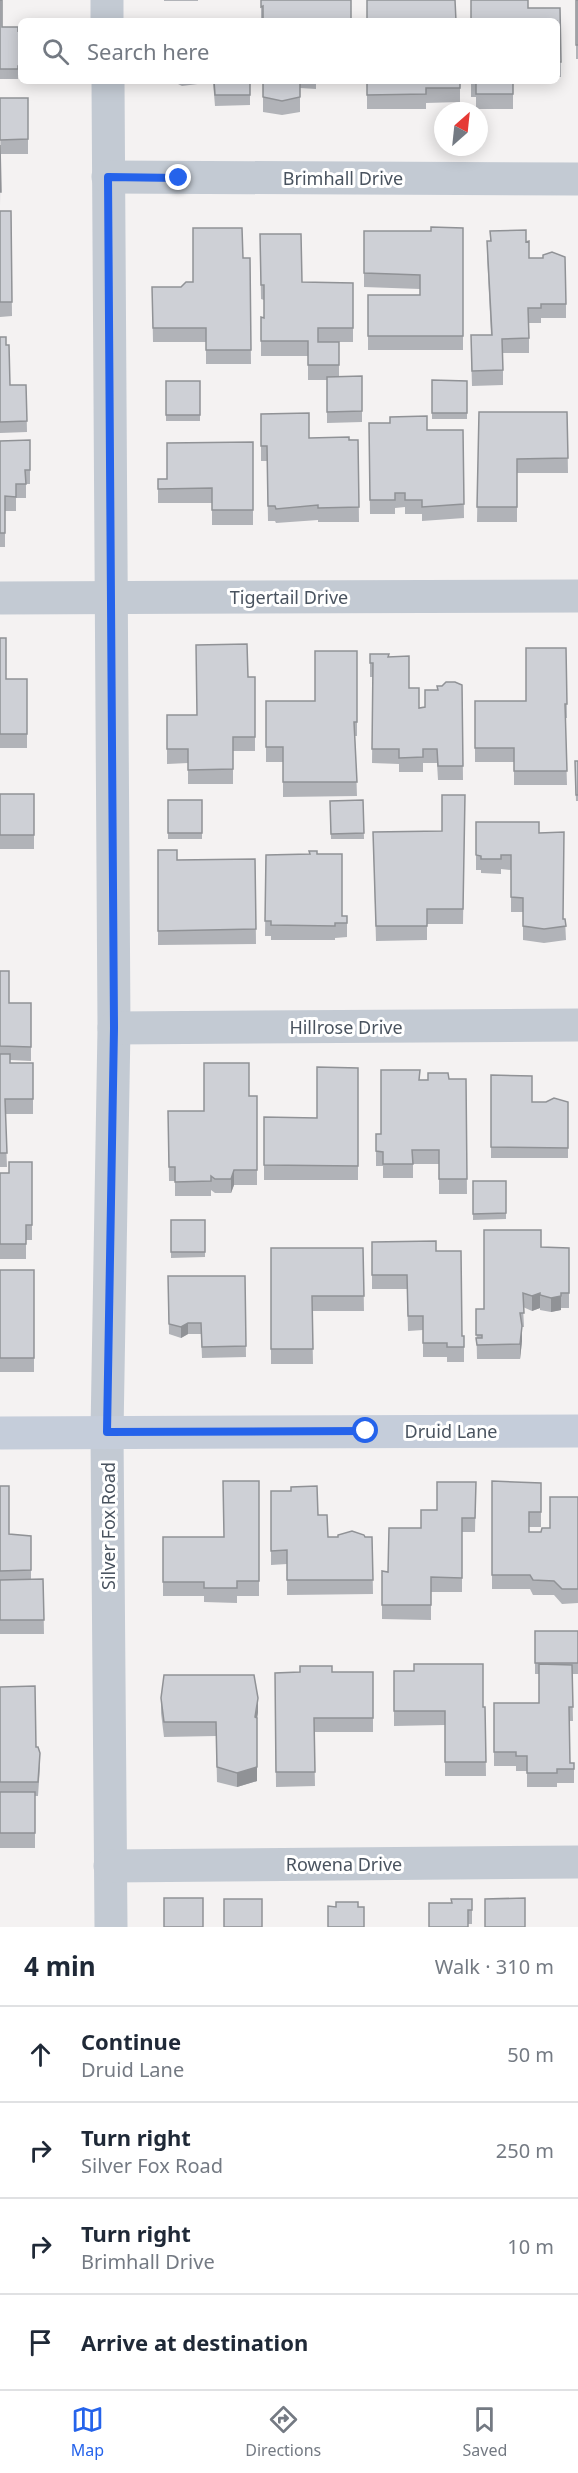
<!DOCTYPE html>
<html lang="en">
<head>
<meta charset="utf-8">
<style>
  body { margin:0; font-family:"Noto Sans",sans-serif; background:#f2f2f3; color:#1f2937 }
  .compass { position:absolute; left:434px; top:102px; width:54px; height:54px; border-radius:50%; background:#fff; box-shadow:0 3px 15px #0003; rotate:27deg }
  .stop { position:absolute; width:18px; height:18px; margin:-14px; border:4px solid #2563eb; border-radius:50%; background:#fff }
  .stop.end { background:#2563eb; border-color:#fff; box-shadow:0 2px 6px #0008 }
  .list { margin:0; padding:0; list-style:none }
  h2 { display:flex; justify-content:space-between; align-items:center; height:78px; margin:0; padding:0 24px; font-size:26px }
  h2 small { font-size:20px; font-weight:400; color:#747a83 }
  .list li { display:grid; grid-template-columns:39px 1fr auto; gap:18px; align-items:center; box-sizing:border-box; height:96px; padding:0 24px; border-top:2px solid #e0e1e3 }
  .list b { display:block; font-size:22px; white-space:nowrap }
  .list p { margin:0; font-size:20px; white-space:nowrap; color:#747a83 }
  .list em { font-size:20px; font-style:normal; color:#747a83 }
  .icon { flex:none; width:33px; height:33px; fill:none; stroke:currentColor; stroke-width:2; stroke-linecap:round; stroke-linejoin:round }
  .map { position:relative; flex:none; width:578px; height:1927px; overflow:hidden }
  .search { position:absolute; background:#fff; box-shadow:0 3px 15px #0003; left:18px; right:18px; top:18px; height:66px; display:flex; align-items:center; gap:15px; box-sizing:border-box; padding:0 21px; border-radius:9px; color:#747a83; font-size:22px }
  .sheet { height:462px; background:#fff }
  nav { display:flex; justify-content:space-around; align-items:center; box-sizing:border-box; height:84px; border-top:2px solid #e0e1e3; background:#fff; font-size:16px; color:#747a83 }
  nav a { display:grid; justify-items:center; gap:3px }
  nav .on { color:#2563eb }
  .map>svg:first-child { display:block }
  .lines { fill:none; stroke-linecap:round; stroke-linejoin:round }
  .street { stroke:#c3cad3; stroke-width:33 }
  .secondary { stroke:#c5cdda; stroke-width:33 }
  .wall { fill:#b1b3b8 }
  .shaded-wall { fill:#909296 }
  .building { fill:#ced0d6; stroke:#909296; stroke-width:1.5 }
  .route { stroke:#2563eb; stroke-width:8 }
  .labels { text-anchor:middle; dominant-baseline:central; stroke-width:6; stroke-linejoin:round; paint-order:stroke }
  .street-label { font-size:18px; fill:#49535f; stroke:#fff }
</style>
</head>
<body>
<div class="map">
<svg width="578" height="1927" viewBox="0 0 578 1927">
  <rect width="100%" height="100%" fill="#f4f2f2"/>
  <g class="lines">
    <g class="street">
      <path d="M107 0V21"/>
      <path d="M108 81 114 1028 107 1432 111 1927"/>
      <path d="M108 177 578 179"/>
      <path d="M0 598 578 596"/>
      <path d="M114 1028 578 1025"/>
      <path d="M110 1866 578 1862"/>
    </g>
    <path class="secondary" d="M0 1433 578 1431"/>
  </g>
  <g class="wall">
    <path d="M0 0 2 27 18 31 21 30V76H18V79H0Z"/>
    <rect x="164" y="0" width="34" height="1"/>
    <path d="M261 0 351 21H261Z"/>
    <rect x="576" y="0" width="2" height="59"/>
    <path d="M528 8H560L561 77H557V21Z"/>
    <path d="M155 81H250V105L215 106 213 82 182 86 174 82H155Z"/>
    <path d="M263 81H316V89L300 88V112L282 115 263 112Z"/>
    <path d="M367 81H460V102L426 103V109H367Z"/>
    <path d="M471 81H513V109H476V97H471Z"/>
    <path d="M0 98H28V154H0L1 206Z"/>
    <path d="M0 211H11L12 316 0 317Z"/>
    <path d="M463 228V350H368V295H420V289L364 287V231H431Z"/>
    <path d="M490 231 526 242 529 258 566 304V318H541V323H529V353H503V385L472 386 471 349 491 335 487 255V241H490Z"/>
    <path d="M260 234 302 282 353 283V342H339V377L362 376V422L327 423V380H308V356H261V317L264 318V300L261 299Z"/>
    <path d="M243 258H250L251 364H206V342H153L152 287H181L193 282Z"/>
    <path d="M0 337 6 345 10 385H26L27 432 0 433Z"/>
    <path d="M432 380 467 381V419H432Z"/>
    <rect x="166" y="381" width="34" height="40"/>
    <path d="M479 412H567L568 473H517V522H477Z"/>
    <path d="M261 414 309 438 358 440 359 522H318V520L276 523 275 521H268L267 461H261Z"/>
    <path d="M369 423 427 430H463L464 518 422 521V514H405V507L395 508V514H370Z"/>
    <path d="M30 440V484H26V498H16V511H5V547H0V441Z"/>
    <path d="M253 442V525H212V503H158V479H167Z"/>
    <path d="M0 638 6 679H27V748H0Z"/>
    <path d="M566 648 567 718H565L567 785H514V762H475V701H526Z"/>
    <path d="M357 651V736H355L357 796 283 797V762H266V701H315Z"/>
    <path d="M370 654 388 657 409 688 419 708 425 707 437 690V686L462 685 463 780H438L437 763H423V772H399V764L372 763 373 677H370Z"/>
    <path d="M248 677H255V751H233V784H188V763L167 764V715H196Z"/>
    <path d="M575 761H578V801H576Z"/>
    <rect x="0" y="794" width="34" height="55"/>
    <path d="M465 795 463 924H427V940L376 941 373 832 442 831Z"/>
    <rect x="168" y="800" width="34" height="39"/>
    <path d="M363 800 364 839H331L330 801Z"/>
    <path d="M476 822 539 833 563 919H565L566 940 544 943 523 940V912H511V870L501 869V874L481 873V870H476Z"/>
    <path d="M158 850 177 860 255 859 256 944 158 945Z"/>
    <path d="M317 854 342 916H347V937L335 938V940H271V936H265L266 855Z"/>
    <path d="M0 971 9 1003H31V1061L10 1060V1063H33V1114H5L7 1167H0Z"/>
    <path d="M358 1068V1180H264V1117L317 1118Z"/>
    <path d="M491 1075 532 1102H568V1158H491Z"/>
    <path d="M449 1079H466L467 1194H439V1164H413V1178H383V1166H376V1134H381L419 1080Z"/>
    <path d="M249 1096H257V1185H234L231 1193H215L211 1190V1196H175V1181H169L168 1111H204Z"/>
    <path d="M32 1162V1240H26V1259H0V1173H9Z"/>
    <path d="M473 1181H506V1219L473 1220Z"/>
    <path d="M171 1220H205V1257L171 1258Z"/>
    <path d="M372 1242 436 1251 462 1336H464V1362H447V1357H423V1330L408 1331 407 1289H372Z"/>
    <path d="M541 1247 569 1248V1308H561V1310L551 1312 540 1310V1308L532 1311 523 1307 524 1327H522V1341L520 1359H477L476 1309H484Z"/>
    <path d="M271 1248H363L364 1311H312L313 1364H271Z"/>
    <rect x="0" y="1270" width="34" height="102"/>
    <path d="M168 1276H245L246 1357 202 1358 201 1334H188L181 1338 169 1334Z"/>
    <path d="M259 1481V1596H237V1603L204 1602V1596H163V1537H224Z"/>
    <path d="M492 1481 541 1483V1527H529V1532H541L550 1528 578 1497V1603L562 1604 554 1595H533L530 1589H492Z"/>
    <path d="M476 1482 475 1532H462V1592H431V1620L382 1619V1571L388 1572 421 1528 437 1510Z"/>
    <path d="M0 1486 9 1534 31 1536V1579H43L44 1634H0Z"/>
    <path d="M271 1491 318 1515 328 1537H372L373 1594 287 1595V1564L271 1565Z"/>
    <path d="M535 1631H578V1674H572L573 1721H569L570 1763H574V1783H557V1787H527V1771H516V1766H494V1703H539V1674H535Z"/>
    <path d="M394 1671 483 1707H485L486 1776H445V1725L394 1726Z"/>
    <path d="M373 1672V1732H314L315 1786 276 1787 275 1673Z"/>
    <path d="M0 1687 36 1747 40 1767 38 1796H35V1848H0Z"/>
    <path d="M161 1698 258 1712 257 1719V1781L237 1787 217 1782 216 1736 164 1737 161 1713Z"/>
    <path d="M472 1899V1924H468L452 1903Z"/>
  </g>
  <g class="shaded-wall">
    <path d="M234 1170V1185L231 1193V1179Z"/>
    <path d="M540 1293V1308L532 1311V1296Z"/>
    <path d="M561 1293V1310L551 1312V1298Z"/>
    <path d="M188 1323V1334L181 1338V1327Z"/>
    <path d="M522 1326V1341L520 1359V1344Z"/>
    <path d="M258 1698V1712L255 1732V1717Z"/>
    <path d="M257 1767V1781L237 1787V1773Z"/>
  </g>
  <g class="building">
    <path d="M0 0H2V27H18V31L21 30V66H18V69H0Z"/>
    <path d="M261 0H351V21H263V6L261 7Z"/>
    <path d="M367 0H455L456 21H367Z"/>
    <path d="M471 0H528V8H560L561 62H557V21H471Z"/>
    <rect x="576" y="0" width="2" height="45"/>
    <path d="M214 81H250V95H215Z"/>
    <path d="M263 81H300V97L282 101 263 97Z"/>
    <path d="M367 81H460V88H426V94L367 95Z"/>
    <path d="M471 81H513V94H476V83H471Z"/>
    <path d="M0 98H28V139L0 140Z"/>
    <path d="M0 145 1 192H0Z"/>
    <path d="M0 211H11L12 302H0Z"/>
    <path d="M431 227 463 228V336H368V295H420V275L364 273V231H431Z"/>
    <path d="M193 228H242L243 258H250L251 350H206V328H153L152 287H181L186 282H193Z"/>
    <path d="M526 230V242L529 241V258H543V255L552 252 565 257 566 304H541V308H528L529 338 502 339 503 370 472 371 471 335H492L487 241H491L490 231Z"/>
    <path d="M260 234H301L302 282 353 283V328H318V342H339V365H308V341H261V317L264 318V285H261Z"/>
    <path d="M0 337H6V345H9L10 385H26L27 421 0 422Z"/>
    <path d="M362 376V411L327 412V377Z"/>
    <path d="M432 380 467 381V413H432Z"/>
    <rect x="166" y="381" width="34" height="34"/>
    <path d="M479 412H567L568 458 517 459V507H477Z"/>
    <path d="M309 413V438L349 437V440H358L359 507 318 508V505L276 509 275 506H268L267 446H261V414Z"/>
    <path d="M427 416V430H463L464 504 422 507V500H405V493H395V500H370L369 423H390V417Z"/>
    <path d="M30 440V470H25L26 484H16V497L5 496V533H0V441Z"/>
    <path d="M253 442V510H212V488L158 489V479H167V443Z"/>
    <path d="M0 638H6V679H27V734H0Z"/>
    <path d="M247 644 248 677H255V737H233V769L188 770V749H167V715H197L196 645Z"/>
    <path d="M526 648H566L567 704H565L567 771H514V748H475V701H526Z"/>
    <path d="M315 651H357V722H354L357 782H283V747H266V701H315Z"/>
    <path d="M370 654H389L388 657 409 656V688H419V708L425 707V690H438L437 686H442L446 682H455L462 685 463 766H438L437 749H423V757L399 758V749H372L373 663H370Z"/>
    <path d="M575 761H578V795H576Z"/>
    <rect x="0" y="794" width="34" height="41"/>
    <path d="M442 795H465L463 909H427V926H376L373 832 442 831Z"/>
    <rect x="168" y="800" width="34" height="33"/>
    <path d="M363 800 364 833 331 834 330 801Z"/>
    <path d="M476 822H539V833L564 832 563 919H565L566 926 544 929 523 926V898L511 897V855H501V859H481V856L476 855Z"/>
    <path d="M158 850H177V860L255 859 256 929 158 931Z"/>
    <path d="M309 851H317V854H342V916H347V923H335V926L271 925V921H265L266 855 310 854Z"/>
    <path d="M0 971H9V1003H31V1047L0 1046Z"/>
    <path d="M0 1054H10V1063H33V1099H5L7 1153H0Z"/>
    <path d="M204 1063H249V1096H257V1170H234L231 1179H215L211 1176V1181L175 1182V1167H169L168 1111H204Z"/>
    <path d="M317 1067 358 1068V1166L264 1165V1117L317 1118Z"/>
    <path d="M381 1070H420L419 1080H428V1073H448L449 1079H466L467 1179H439V1150H412L413 1164H383V1152L376 1151V1134H381Z"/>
    <path d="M491 1075 532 1076V1102H546L554 1098 568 1102V1148L491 1147Z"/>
    <path d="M9 1162H32V1225H26V1244H0V1173H9Z"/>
    <path d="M473 1181H506V1213L473 1214Z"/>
    <rect x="171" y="1220" width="34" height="32"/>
    <path d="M484 1230H541V1247L569 1248V1293H561V1296L551 1298 540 1295V1293L532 1296 523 1293 524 1313H520L522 1326 520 1344 477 1345 476 1338H482V1335H476V1309H484Z"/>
    <path d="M436 1241V1251H461L462 1336H464V1347H447V1343H423V1316H408L407 1275H372V1242Z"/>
    <path d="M271 1248H363L364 1296H312L313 1349H271Z"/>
    <rect x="0" y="1270" width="34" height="88"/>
    <path d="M168 1276H245L246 1346 202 1347 201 1323H188L181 1327 169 1324Z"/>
    <path d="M223 1481H259V1581H237V1588H204V1582H163V1537H224Z"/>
    <path d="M492 1481 541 1483V1512H529V1532H541L542 1528H550V1497H578V1589H562L554 1581 533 1580 530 1575H492Z"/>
    <path d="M437 1482H476L475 1518H462V1578L431 1577V1605H382V1571L388 1572 389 1528H421V1510H437Z"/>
    <path d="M0 1486H9V1534L31 1536V1570L0 1571Z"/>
    <path d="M317 1486 318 1515H327L328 1537H338V1535L352 1531 364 1535 365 1537H372L373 1580H287V1550L271 1551V1491H291V1487Z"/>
    <path d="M43 1579 44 1620H0V1580Z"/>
    <rect x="535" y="1631" width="43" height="32"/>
    <path d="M414 1664H483V1707H485L486 1762H445V1711H394V1671H414Z"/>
    <path d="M539 1664 572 1665 573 1707H569L570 1763H574V1769H557V1773H527V1756H516V1752H494V1703H539Z"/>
    <path d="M300 1666H332V1672H373V1718H314L315 1772H276L275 1673 300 1672Z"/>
    <path d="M164 1675H254L258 1698 255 1717 257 1718V1767L237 1773 217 1767 216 1722H164L161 1698Z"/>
    <path d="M35 1686 36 1747H38L40 1753 38 1782H0V1687Z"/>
    <rect x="0" y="1792" width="35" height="41"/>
    <rect x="164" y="1898" width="39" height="29"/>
    <path d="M525 1898V1927H485V1899Z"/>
    <rect x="224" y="1899" width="38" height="28"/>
    <path d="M451 1899H472V1910H468V1927H429V1903H452Z"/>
    <path d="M336 1902H358V1907H364V1927H328V1906L336 1907Z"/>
  </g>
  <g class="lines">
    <path class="route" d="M179 178 108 177 114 1028 107 1432 366 1431"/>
  </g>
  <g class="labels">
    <g class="street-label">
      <text x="343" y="178">Brimhall Drive</text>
      <text x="289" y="597">Tigertail Drive</text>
      <text x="346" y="1027">Hillrose Drive</text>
      <text x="451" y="1431">Druid Lane</text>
      <text transform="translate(108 1526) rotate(-90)">Silver Fox Road</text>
      <text x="344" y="1864">Rowena Drive</text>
    </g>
  </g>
</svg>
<svg class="compass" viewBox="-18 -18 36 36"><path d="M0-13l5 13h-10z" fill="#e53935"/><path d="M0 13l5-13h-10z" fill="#747a83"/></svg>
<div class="stop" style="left:366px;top:1431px"></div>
<div class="stop end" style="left:179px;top:178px"></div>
<div class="search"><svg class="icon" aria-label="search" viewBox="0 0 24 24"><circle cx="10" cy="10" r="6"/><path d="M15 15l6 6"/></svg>Search here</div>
</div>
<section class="sheet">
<h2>4 min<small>Walk · 310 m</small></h2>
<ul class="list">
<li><svg class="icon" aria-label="ahead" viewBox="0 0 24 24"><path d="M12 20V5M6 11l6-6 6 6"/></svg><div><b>Continue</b><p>Druid Lane</p></div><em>50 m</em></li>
<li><svg class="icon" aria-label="right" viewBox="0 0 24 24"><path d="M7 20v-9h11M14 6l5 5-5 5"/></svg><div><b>Turn right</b><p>Silver Fox Road</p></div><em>250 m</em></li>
<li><svg class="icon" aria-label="right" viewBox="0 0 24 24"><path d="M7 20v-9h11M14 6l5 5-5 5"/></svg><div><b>Turn right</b><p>Brimhall Drive</p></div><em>10 m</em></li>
<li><svg class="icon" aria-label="arrive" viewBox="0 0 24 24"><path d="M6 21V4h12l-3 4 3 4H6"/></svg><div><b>Arrive at destination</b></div></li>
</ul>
</section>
<nav>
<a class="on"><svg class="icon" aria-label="map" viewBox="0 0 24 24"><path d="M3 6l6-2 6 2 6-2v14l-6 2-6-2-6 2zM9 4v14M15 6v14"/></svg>Map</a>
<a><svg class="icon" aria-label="directions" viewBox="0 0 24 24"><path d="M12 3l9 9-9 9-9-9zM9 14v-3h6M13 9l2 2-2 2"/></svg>Directions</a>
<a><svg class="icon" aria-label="saved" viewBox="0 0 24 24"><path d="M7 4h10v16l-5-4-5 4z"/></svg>Saved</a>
</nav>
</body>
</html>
